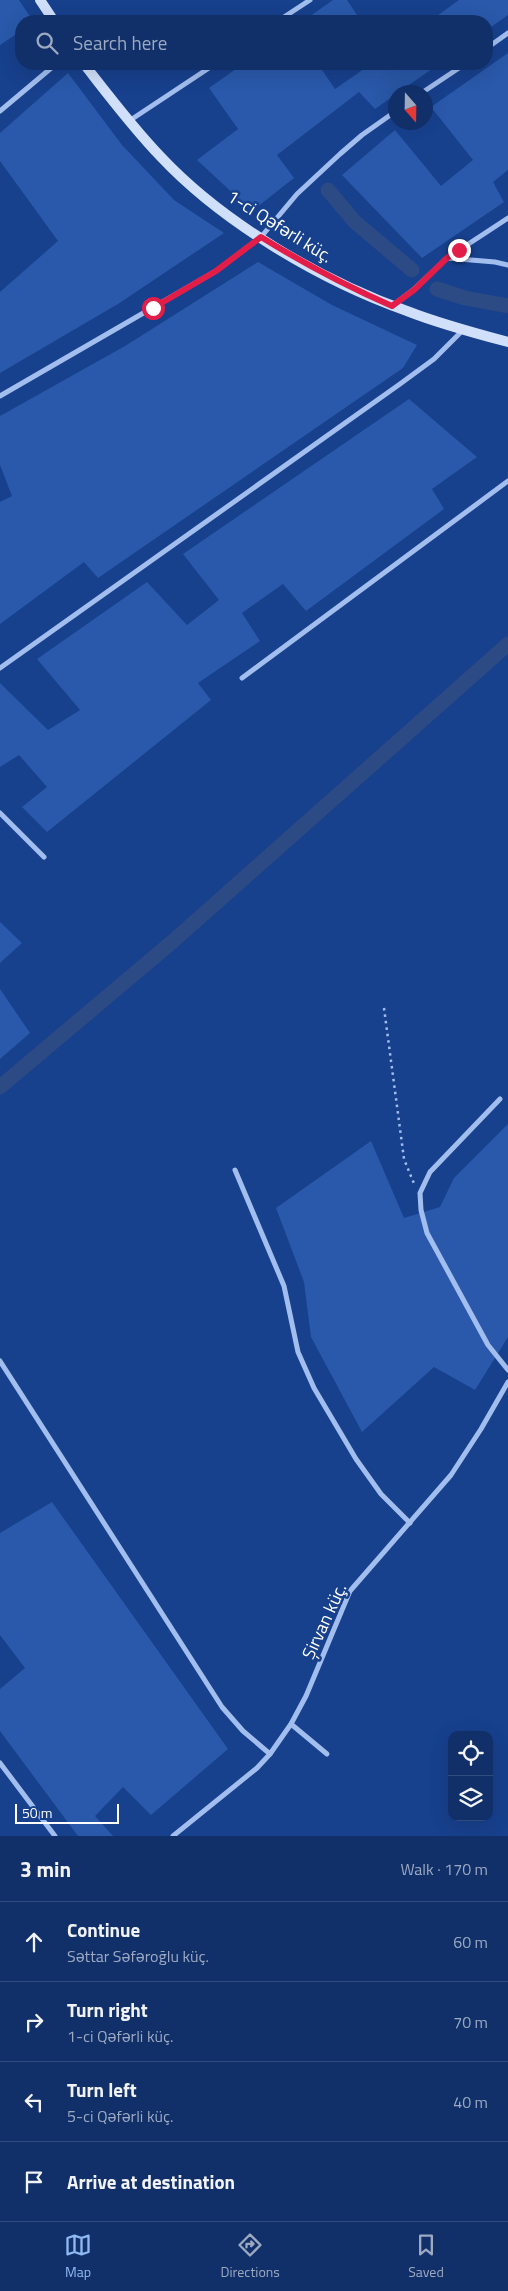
<!DOCTYPE html>
<html lang="en">
<head>
<meta charset="utf-8">
<style>
  body { margin:0; font-family:"Titillium Web",sans-serif; background:#1e3c72; color:#f1f3f6 }
  .controls { position:absolute; right:15px; bottom:15px; display:grid; overflow:hidden; border-radius:10px; box-shadow:0 5px 20px #0002 }
  .controls button { width:45px; height:45px; display:grid; place-items:center; padding:0; border:0; border-bottom:1px solid #304b7e; background:#11306a; color:#f1f3f6; font:25px sans-serif }
  .compass { position:absolute; left:388px; top:85px; width:45px; height:45px; border-radius:50%; background:#11306a; box-shadow:0 5px 20px #0002; rotate:160deg }
  .scale { position:absolute; left:15px; bottom:12px; width:104px; box-sizing:border-box; padding-left:5px; border:2px solid #fff; border-top:0; font-size:14px; line-height:18px; white-space:nowrap; color:#fff; -webkit-text-stroke:4px #17408d; paint-order:stroke }
  .stop { position:absolute; width:15px; height:15px; margin:-11px; border:4px solid #e11d48; border-radius:50%; background:#fff }
  .stop.end { background:#e11d48; border-color:#fff; box-shadow:0 1px 5px #0008 }
  .list { margin:0; padding:0; list-style:none }
  h2 { display:flex; justify-content:space-between; align-items:center; height:65px; margin:0; padding:0 20px; font-size:21px }
  h2 small { font-size:16px; font-weight:400; color:#9ca9c1 }
  .list li { display:grid; grid-template-columns:32px 1fr auto; gap:15px; align-items:center; box-sizing:border-box; height:80px; padding:0 20px; border-top:1px solid #304b7e }
  .list b { display:block; font-size:19px; white-space:nowrap }
  .list p { margin:0; font-size:16px; white-space:nowrap; color:#9ca9c1 }
  .list em { font-size:16px; font-style:normal; color:#9ca9c1 }
  .icon { flex:none; width:28px; height:28px; fill:none; stroke:currentColor; stroke-width:2; stroke-linecap:round; stroke-linejoin:round }
  .map { position:relative; flex:none; width:508px; height:1836px; overflow:hidden }
  .search { position:absolute; background:#11306a; box-shadow:0 5px 20px #0002; left:15px; right:15px; top:15px; height:55px; display:flex; align-items:center; gap:12px; box-sizing:border-box; padding:0 18px; border-radius:20px; color:#9ca9c1; font-size:19px }
  .sheet { height:385px; background:#11306a }
  nav { display:flex; justify-content:space-around; align-items:center; box-sizing:border-box; height:70px; border-top:1px solid #304b7e; background:#11306a; font-size:14px; color:#9ca9c1 }
  nav a { display:grid; justify-items:center; gap:2px }
  nav .on { color:#90b9f0 }
  .map>svg:first-child { display:block }
  .green { fill:#2a59ab }
  .lines { fill:none; stroke-linecap:round; stroke-linejoin:round }
  .canal { stroke:#2c4a83; stroke-width:15 }
  .path { stroke:#a2beef; stroke-width:2.5; stroke-dasharray:2.5 4; stroke-linecap:butt }
  .street { stroke:#a2beef; stroke-width:5 }
  .secondary { stroke:#d0dffa; stroke-width:10 }
  .route { stroke:#e11d48; stroke-width:6 }
  .labels { text-anchor:middle; dominant-baseline:central; stroke-width:5; stroke-linejoin:round; paint-order:stroke }
  .street-label { font-size:18px; fill:#fff; stroke:#17408d }
</style>
</head>
<body>
<div class="map">
<svg width="508" height="1836" viewBox="0 0 508 1836">
  <rect width="100%" height="100%" fill="#17408d"/>
  <g class="green">
    <path d="M0 0H19L33 21H21V31L0 45Z"/>
    <path d="M333 0H347L361 21H303Z"/>
    <path d="M459 0H508V15L487 30V21H430Z"/>
    <path d="M508 53V170L493 182 504 202 422 258 342 175 395 130 441 186 473 160 431 107Z"/>
    <path d="M243 64H318L335 89 371 64H439L399 92H396L395 95 375 109 359 92 277 155 294 178 252 211 197 160 238 129 209 88Z"/>
    <path d="M68 73 122 145 174 200 224 233 118 304 0 373V292L58 241 0 161V133Z"/>
    <path d="M258 262 332 305 417 345 403 368 98 578 84 562 0 624V502L12 496 0 465V416L125 346Z"/>
    <path d="M409 399 477 457 432 489 444 509 306 611 283 584 242 613 260 641 198 683 211 700 47 832 22 807 47 787 19 755 0 767V683L48 730 80 710 37 659 147 582 187 625 219 600 183 554Z"/>
    <path d="M0 922 22 943 0 963Z"/>
    <path d="M0 989 30 1033 0 1059Z"/>
    <path d="M508 1124V1337L475 1390 434 1367 362 1432 311 1337 304 1282 276 1208 371 1141 404 1218 440 1207 454 1178Z"/>
    <path d="M52 1502 228 1749 151 1815 123 1787 95 1816 113 1836H78L0 1731V1689L25 1668 0 1635V1533Z"/>
  </g>
  <g class="lines">
    <g class="canal">
      <path d="M328 190 355 222 412 270"/>
      <path d="M437 289 465 298 508 306"/>
      <path d="M0 1087 172 942 508 644"/>
    </g>
    <path class="path" d="M384 1008 404 1159 415 1186"/>
    <g class="street">
      <path d="M278 21 310 0"/>
      <path d="M487 48 508 33"/>
      <path d="M423 92 465 64"/>
      <path d="M0 111 56 64"/>
      <path d="M129 121 215 64"/>
      <path d="M447 258 495 262 508 265"/>
      <path d="M393 305 413 290 447 258 508 218"/>
      <path d="M0 396 216 271 261 237 297 194 340 154 362 135 396 111"/>
      <path d="M0 668 400 384 434 359 463 330"/>
      <path d="M242 678 508 481"/>
      <path d="M0 813 44 857"/>
      <path d="M500 1099 430 1172 420 1193 421 1210 427 1233 488 1345 508 1370"/>
      <path d="M235 1170 284 1286 298 1352 314 1388 356 1459 381 1494 410 1523"/>
      <path d="M0 1361 222 1707 243 1731 270 1754"/>
      <path d="M291 1724 327 1754"/>
      <path d="M0 1763 55 1836"/>
      <path d="M173 1836 257 1768 270 1754 291 1724 306 1696 350 1591 451 1475 481 1429 508 1382"/>
    </g>
    <g class="secondary">
      <path d="M40 0 54 21"/>
      <path d="M84 64C109 96 133 128 161 157 223 223 322 281 407 311 440 324 474 333 508 342"/>
    </g>
  </g>
  <g class="lines">
    <path class="route" d="M153 308 216 271 261 237C303 263 346 286 392 306L414 290 447 258 459 250"/>
  </g>
  <g class="labels">
    <g class="street-label">
      <text transform="translate(280 226) rotate(32)">1-ci Qəfərli küç.</text>
      <text transform="translate(324 1621) rotate(-65)">Şirvan küç.</text>
    </g>
  </g>
</svg>
<div class="controls">
<button><svg class="icon" aria-label="locate" viewBox="0 0 24 24"><circle cx="12" cy="12" r="6"/><path d="M12 2v4M12 18v4M2 12h4M18 12h4"/></svg></button>
<button><svg class="icon" aria-label="layers" viewBox="0 0 24 24"><path d="M12 4l9 5-9 5-9-5zM3 14l9 5 9-5"/></svg></button>
</div>
<svg class="compass" viewBox="-18 -18 36 36"><path d="M0-13l5 13h-10z" fill="#e53935"/><path d="M0 13l5-13h-10z" fill="#9ca9c1"/></svg>
<div class="scale">50 m</div>
<div class="stop" style="left:153px;top:308px"></div>
<div class="stop end" style="left:459px;top:250px"></div>
<div class="search"><svg class="icon" aria-label="search" viewBox="0 0 24 24"><circle cx="10" cy="10" r="6"/><path d="M15 15l6 6"/></svg>Search here</div>
</div>
<section class="sheet">
<h2>3 min<small>Walk · 170 m</small></h2>
<ul class="list">
<li><svg class="icon" aria-label="ahead" viewBox="0 0 24 24"><path d="M12 20V5M6 11l6-6 6 6"/></svg><div><b>Continue</b><p>Səttar Səfəroğlu küç.</p></div><em>60 m</em></li>
<li><svg class="icon" aria-label="right" viewBox="0 0 24 24"><path d="M7 20v-9h11M14 6l5 5-5 5"/></svg><div><b>Turn right</b><p>1-ci Qəfərli küç.</p></div><em>70 m</em></li>
<li><svg class="icon" aria-label="left" viewBox="0 0 24 24"><path d="M17 20v-9H6M10 6l-5 5 5 5"/></svg><div><b>Turn left</b><p>5-ci Qəfərli küç.</p></div><em>40 m</em></li>
<li><svg class="icon" aria-label="arrive" viewBox="0 0 24 24"><path d="M6 21V4h12l-3 4 3 4H6"/></svg><div><b>Arrive at destination</b></div></li>
</ul>
</section>
<nav>
<a class="on"><svg class="icon" aria-label="map" viewBox="0 0 24 24"><path d="M3 6l6-2 6 2 6-2v14l-6 2-6-2-6 2zM9 4v14M15 6v14"/></svg>Map</a>
<a><svg class="icon" aria-label="directions" viewBox="0 0 24 24"><path d="M12 3l9 9-9 9-9-9zM9 14v-3h6M13 9l2 2-2 2"/></svg>Directions</a>
<a><svg class="icon" aria-label="saved" viewBox="0 0 24 24"><path d="M7 4h10v16l-5-4-5 4z"/></svg>Saved</a>
</nav>
</body>
</html>
